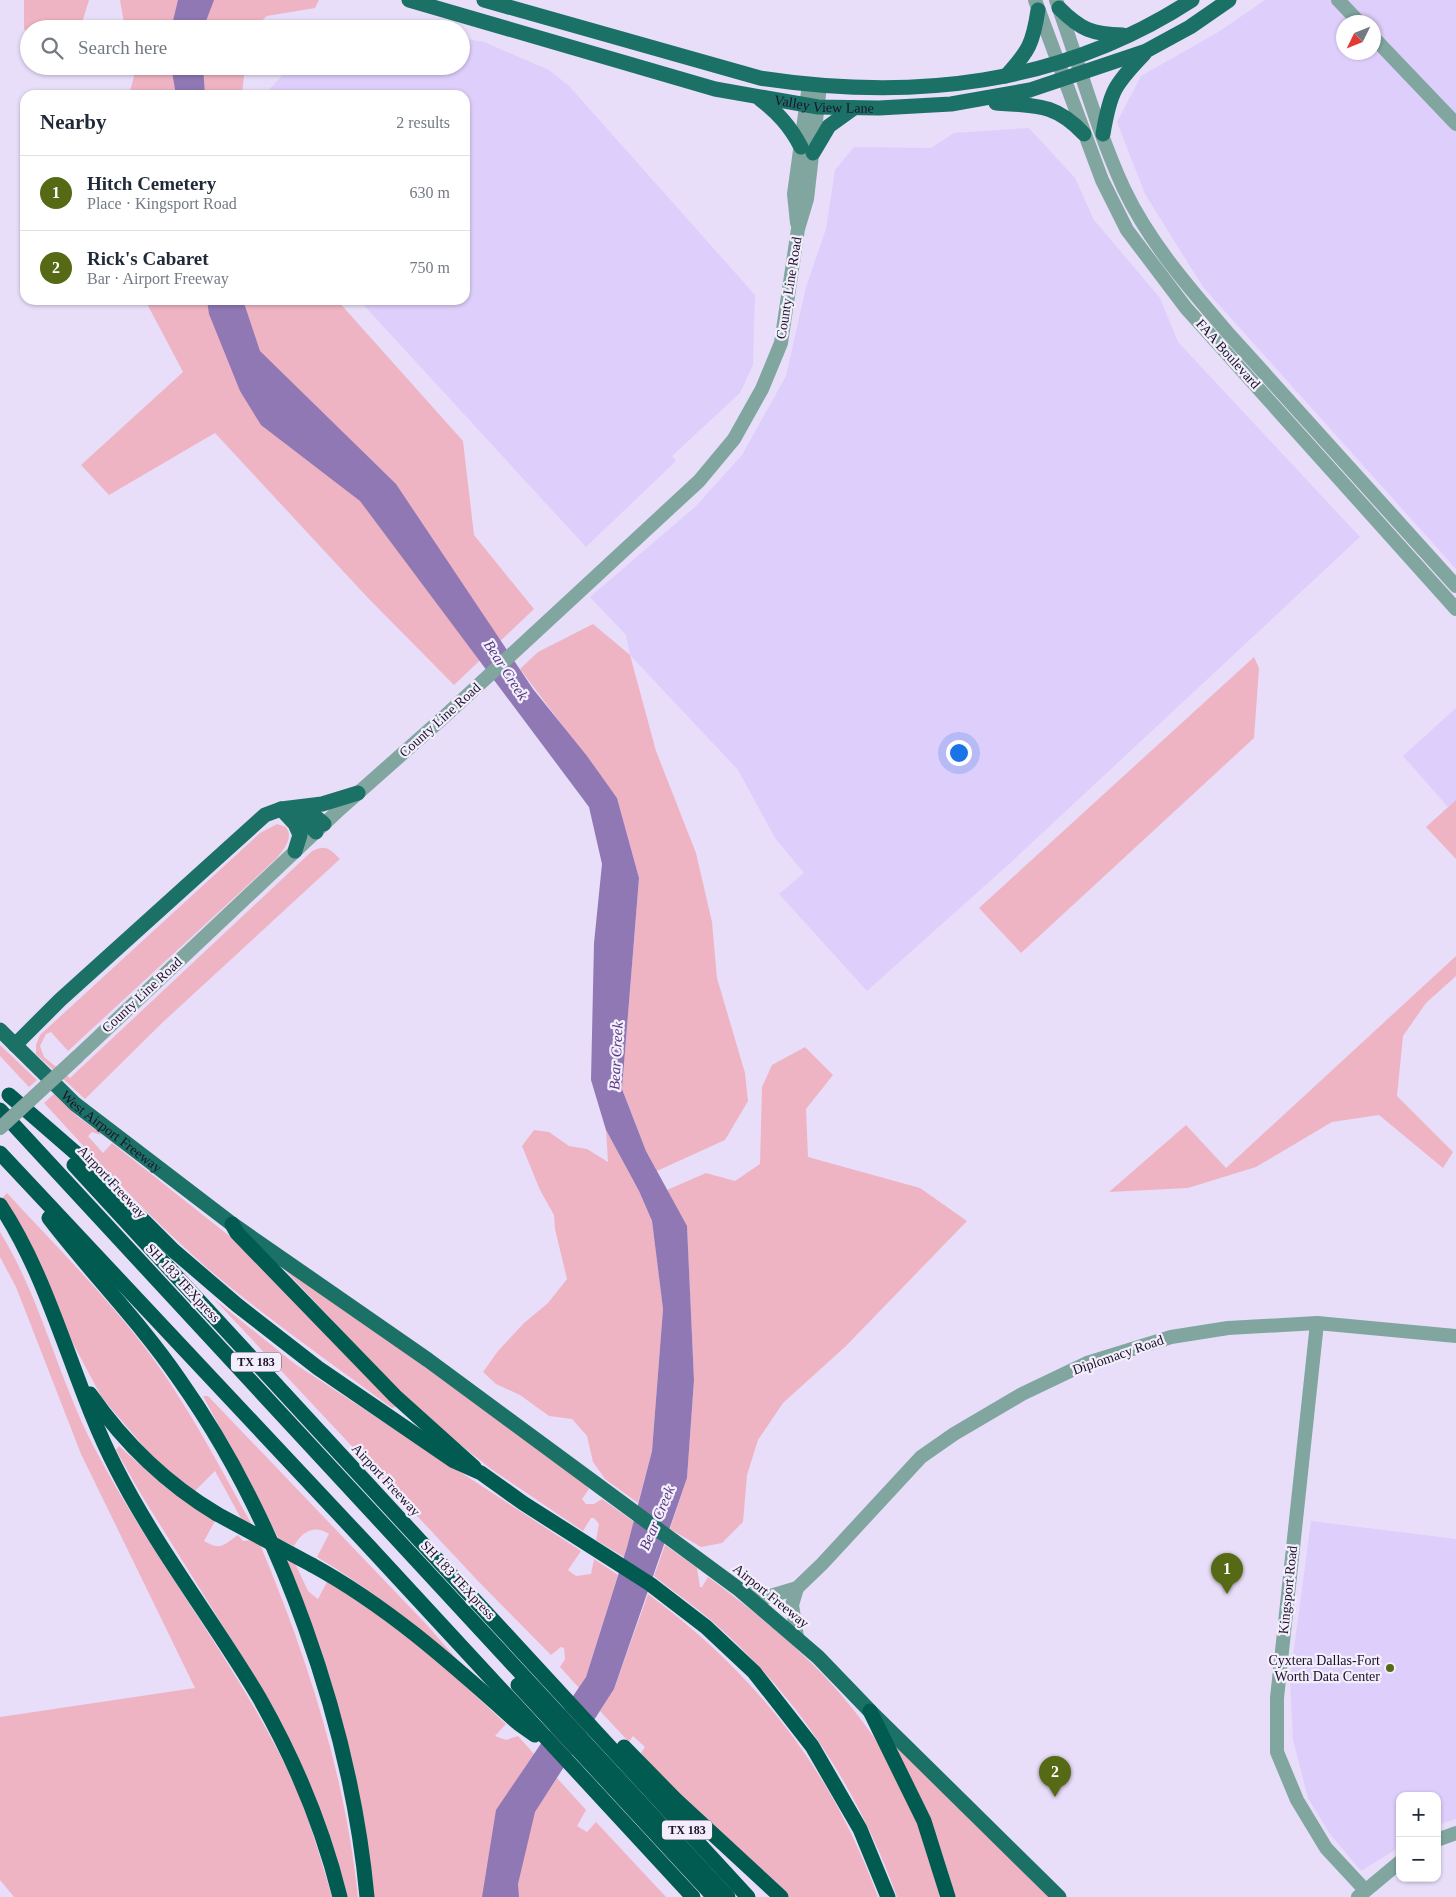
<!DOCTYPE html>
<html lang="en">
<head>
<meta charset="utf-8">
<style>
  body { margin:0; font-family:Georgia,serif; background:#f2f2f3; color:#1f2937 }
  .controls { position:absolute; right:15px; bottom:15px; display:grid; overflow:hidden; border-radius:10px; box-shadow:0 1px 4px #0004 }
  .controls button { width:45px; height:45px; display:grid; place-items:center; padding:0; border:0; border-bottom:1px solid #e0e1e3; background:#fff; color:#1f2937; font:25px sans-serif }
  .compass { position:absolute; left:1336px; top:15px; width:45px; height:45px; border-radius:50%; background:#fff; box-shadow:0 1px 4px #0004; rotate:227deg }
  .you { position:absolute; left:958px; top:752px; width:18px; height:18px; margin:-12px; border:4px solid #fff; border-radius:50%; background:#1a73e8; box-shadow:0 0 0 8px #1a73e833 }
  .badge { display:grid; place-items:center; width:32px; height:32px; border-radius:50%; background:#566915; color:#fff; font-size:16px; font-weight:700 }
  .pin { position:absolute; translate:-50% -41px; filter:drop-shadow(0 1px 2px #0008) }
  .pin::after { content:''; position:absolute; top:26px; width:18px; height:15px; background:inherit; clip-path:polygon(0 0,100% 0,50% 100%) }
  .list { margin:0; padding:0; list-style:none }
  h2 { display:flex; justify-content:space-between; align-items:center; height:65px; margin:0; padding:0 20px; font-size:21px }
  h2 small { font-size:16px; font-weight:400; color:#747a83 }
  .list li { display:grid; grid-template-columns:32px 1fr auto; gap:15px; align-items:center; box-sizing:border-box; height:75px; padding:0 20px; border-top:1px solid #e0e1e3 }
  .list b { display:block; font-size:19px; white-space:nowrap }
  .list p { margin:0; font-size:16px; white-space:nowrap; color:#747a83 }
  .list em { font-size:16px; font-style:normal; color:#747a83 }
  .icon { flex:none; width:28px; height:28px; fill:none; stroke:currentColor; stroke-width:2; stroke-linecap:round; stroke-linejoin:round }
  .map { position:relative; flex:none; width:1456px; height:1897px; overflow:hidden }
  .search { position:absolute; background:#fff; box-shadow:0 1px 4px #0004; left:20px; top:20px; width:450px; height:55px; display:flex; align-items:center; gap:12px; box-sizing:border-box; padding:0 18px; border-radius:28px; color:#747a83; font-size:19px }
  .panel { position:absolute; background:#fff; box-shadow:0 1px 4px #0004; left:20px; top:90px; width:450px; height:215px; border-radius:15px }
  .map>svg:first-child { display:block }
  .built { fill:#decefb; fill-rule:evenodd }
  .green { fill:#efb4c3 }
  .water { fill:#9078b4 }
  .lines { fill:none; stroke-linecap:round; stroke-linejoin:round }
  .minor { stroke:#80a69f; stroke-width:14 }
  .major { stroke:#1c7166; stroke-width:15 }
  .highway { stroke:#015b51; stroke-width:15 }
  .minor-bridge { stroke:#80a69f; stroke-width:14 }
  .highway-bridge { stroke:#015b51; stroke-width:15 }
  .poi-dot { fill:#566915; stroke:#f3eefc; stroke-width:2 }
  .labels { text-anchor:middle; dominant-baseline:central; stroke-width:4.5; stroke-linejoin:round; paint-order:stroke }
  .shield { fill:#f3eefc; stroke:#5c5368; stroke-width:1 }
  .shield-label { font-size:12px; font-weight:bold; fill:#1b1129 }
  .street-label { font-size:14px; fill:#1b1129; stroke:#f3eefc }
  .poi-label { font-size:14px; fill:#1b1129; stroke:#f3eefc; text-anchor:end }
  .water-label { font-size:15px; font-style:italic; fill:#583781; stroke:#f3eefc }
</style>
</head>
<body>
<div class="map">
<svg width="1456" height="1897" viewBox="0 0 1456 1897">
  <rect width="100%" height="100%" fill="#e8def9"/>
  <g class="built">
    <path d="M1265 0H1456V569L1203 287 1145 194 1117 122 1141 76 1220 31ZM1344 22H1374V52H1344Z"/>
    <path d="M461 38 484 42 549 70 569 86 755 295 753 365 740 393 672 456 676 461 586 547 359 300H465V95H264L291 66H461Z"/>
    <path d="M1029 128 1075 178 1094 220 1160 298 1178 342 1360 537 1008 865 867 991 779 894 804 873 775 838 738 770 630 655 626 635 590 597 696 506 742 455 786 376 806 287 826 229 835 170 854 147 931 148 954 133Z"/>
    <path d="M1456 708V800L1448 807 1403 756Z"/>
    <path d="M1311 1521 1456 1539V1819L1437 1825V1796H1400V1847L1361 1871 1330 1834 1308 1798 1293 1740 1290 1679Z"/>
  </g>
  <g class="green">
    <path d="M24 0H89L80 29H29V34L24 29Z"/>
    <path d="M120 0H319L315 8 267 16 251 29H125Z"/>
    <path d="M132 66H245L242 95H129L134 76Z"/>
    <path d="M145 300H337L463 441 474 535 534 609 454 685 368 598 215 433 109 495 81 465 183 372Z"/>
    <path d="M593 624 630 655 656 751 696 853 712 922 717 978 745 1073 748 1101 725 1140 657 1171 646 1151 622 1089 639 878 617 798 520 669 538 652Z"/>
    <path d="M1254 657 1259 668 1254 738 1021 953 979 908Z"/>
    <path d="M1456 800V859L1426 827Z"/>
    <path d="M277 824 286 827C294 838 284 849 277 858L68 1051 51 1032 46 1034 40 1046 44 1057 70 1078 311 852C325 844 329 848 340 859L162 1023 85 1099 36 1054V1045L40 1035 260 833Z"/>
    <path d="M1456 956V976L1426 1003 1403 1036 1397 1096 1453 1152 1443 1168 1379 1115 1332 1122 1256 1167 1188 1188 1109 1192 1186 1125 1226 1168Z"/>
    <path d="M0 1045 37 1080 29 1087 0 1056Z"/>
    <path d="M805 1047 833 1075 806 1109 808 1157 920 1188 967 1221 846 1346 783 1403 758 1440 747 1475 743 1522 722 1543 701 1547 670 1529 687 1478 694 1380 687 1230 667 1190 706 1173 735 1181 760 1164 762 1087 772 1065Z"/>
    <path d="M54 1094 78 1117 99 1132 101 1135 92 1132 88 1136 103 1153 112 1143 232 1238 396 1407 392 1408C330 1362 266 1318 207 1268 149 1217 96 1160 44 1103Z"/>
    <path d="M534 1130 549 1132 569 1146 587 1149 608 1162 606 1130 639 1191 652 1221 663 1309 652 1451 638 1503 605 1479 593 1462 587 1436 572 1419 549 1416 520 1395 496 1384 483 1372 498 1351 524 1323 548 1303 567 1279 555 1229 554 1215 540 1190 522 1146Z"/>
    <path d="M7 1193C62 1253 123 1312 168 1380 199 1427 225 1476 252 1525L243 1522 215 1471 194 1492 158 1463 102 1398 67 1332 41 1267 2 1198Z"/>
    <path d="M0 1232C42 1300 58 1379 95 1449 151 1556 228 1651 282 1759 305 1802 318 1850 332 1897H14L0 1880V1717L195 1688 81 1454 16 1287 0 1257Z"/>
    <path d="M285 1270H293L584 1483 589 1489 582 1499 586 1504H594L602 1499 634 1522 624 1557 596 1540 599 1524 594 1518H591L583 1531 491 1469 436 1425 394 1386Z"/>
    <path d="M214 1299 295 1364 581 1551 568 1570 576 1576 591 1574 594 1559 618 1575 586 1677 579 1688 560 1667 565 1659 564 1648 561 1647 551 1655 478 1581Z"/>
    <path d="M203 1396H208L427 1625 467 1671C420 1628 372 1590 317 1557L329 1534C314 1524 302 1532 294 1546L279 1539Z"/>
    <path d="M119 1446 164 1486 215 1521 204 1541C222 1551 223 1545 238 1535L243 1541 253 1540 259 1542C307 1656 345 1774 358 1897H346L251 1671 139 1491 116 1450Z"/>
    <path d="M665 1545 697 1568 700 1587H702L708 1577C799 1645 861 1700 912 1803 926 1832 934 1867 944 1897H897C859 1791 799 1697 714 1623 695 1606 674 1592 654 1576Z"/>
    <path d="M284 1555 293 1559 308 1591 318 1599 329 1578 439 1662 506 1724 495 1736 506 1740 518 1736 534 1754 521 1773 541 1802 557 1778 586 1810 577 1826 587 1832 596 1822 666 1897H374C361 1779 332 1664 284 1555Z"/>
    <path d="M648 1594C757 1675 831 1769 878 1897H789C739 1851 683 1807 641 1753L645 1747 633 1736 629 1742 600 1711 614 1689Z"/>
    <path d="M895 1743 1050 1897H955C941 1844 923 1795 894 1748Z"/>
  </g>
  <g class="water">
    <path d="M178 0H214L203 29H171Z"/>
    <path d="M171 66H203L205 95H176Z"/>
    <path d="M207 300H243L260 351 396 484 533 689 587 756 617 798 639 878 622 1089 646 1151 687 1226 694 1380 687 1478 614 1689 535 1812 518 1884 519 1897H482L496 1810 586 1677 627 1547 652 1451 663 1309 652 1221 639 1191 606 1130 591 1080 594 943 602 864 589 807 360 501 261 425 240 391 209 314Z"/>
  </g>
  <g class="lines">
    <g class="minor">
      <path d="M1035 0 1102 180 1127 230 1186 308 1456 609"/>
      <path d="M1056 0C1079 63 1096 128 1124 189 1149 242 1190 289 1228 333L1456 586"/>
      <path d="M1338 0 1359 22"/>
      <path d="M1374 38 1456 124"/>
      <path d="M797 223 794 194 809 85"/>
      <path d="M77 1057 340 809 445 716 699 481 734 439 762 389 781 343 798 229 807 199 820 86"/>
      <path d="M1317 1323 1277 1698V1752L1297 1800 1326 1848 1365 1890"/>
      <path d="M740 1590 767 1597 797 1588 822 1564 921 1457 954 1434 1022 1394 1087 1363 1171 1337 1228 1328 1317 1323 1456 1336"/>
      <path d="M797 1637 792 1605 797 1588"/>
      <path d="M1437 1840 1456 1833"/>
      <path d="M1358 1897 1400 1862"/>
    </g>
    <g class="major">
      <path id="s1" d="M409 0 715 89 818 107 879 108 951 104 1030 90 1146 51 1190 27 1229 0"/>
      <path d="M484 0 760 78C912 101 1060 86 1192 0"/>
      <path d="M1059 8C1081 30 1092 34 1123 35"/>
      <path d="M1006 76C1029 51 1033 43 1038 10"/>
      <path d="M760 99C778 113 790 126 801 147"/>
      <path d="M996 103C1036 106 1055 103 1084 134"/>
      <path d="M1103 134C1110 92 1114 85 1144 54"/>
      <path d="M813 153 829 126 854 108"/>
      <path d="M295 808 304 807 324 824"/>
      <path d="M281 809 295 824 300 835 295 851"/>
      <path d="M290 810 298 814 316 832"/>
      <path id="s2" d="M0 1030 75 1104 232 1224 428 1360 740 1590 818 1657 870 1711 1059 1897"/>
      <path d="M15 1045 60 1000 265 815 281 809 322 804 358 793"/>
    </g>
    <g class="highway">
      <path d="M9 1095 78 1155 174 1251 237 1305 318 1368 454 1461 481 1473 523 1503 650 1584 706 1627 754 1672 812 1746 860 1829 888 1897"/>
      <path d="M0 1110 728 1897"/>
      <path d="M0 1153 364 1541 693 1897"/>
      <path d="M74 1165 748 1897"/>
      <path d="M0 1205C52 1283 73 1385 116 1468 157 1549 214 1621 260 1699 295 1761 323 1828 340 1897"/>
      <path d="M49 1218C91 1273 140 1322 179 1379 280 1521 351 1724 367 1897"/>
      <path d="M232 1224 237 1233 395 1396 474 1467"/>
      <path d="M90 1394C125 1444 165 1483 217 1514"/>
      <path d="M312 1565C389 1607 453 1665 518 1723L535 1735"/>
      <path d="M518 1685 714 1897"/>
      <path d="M870 1711 924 1821 948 1897"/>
      <path d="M624 1747 676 1800 781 1897"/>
    </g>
    <path class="minor-bridge" d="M0 1128 77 1057"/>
    <path class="highway-bridge" d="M217 1514 312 1565"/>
  </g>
  <circle class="poi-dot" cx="1390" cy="1668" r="5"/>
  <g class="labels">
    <g class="shield">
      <rect x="231" y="1352.5" width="50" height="19" rx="4"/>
      <rect x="662" y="1820.5" width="50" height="19" rx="4"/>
    </g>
    <g class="shield-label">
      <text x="256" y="1362">TX 183</text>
      <text x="687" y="1830">TX 183</text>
    </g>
    <g class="street-label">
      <text stroke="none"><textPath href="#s1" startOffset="429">Valley View Lane</textPath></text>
      <text transform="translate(789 288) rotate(-81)">County Line Road</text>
      <text transform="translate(1228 354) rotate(48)">FAA Boulevard</text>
      <text transform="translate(440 720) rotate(-42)">County Line Road</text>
      <text transform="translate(142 995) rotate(-43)">County Line Road</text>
      <text stroke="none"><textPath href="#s2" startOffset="151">West Airport Freeway</textPath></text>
      <text transform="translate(112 1182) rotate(47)">Airport Freeway</text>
      <text transform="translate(183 1283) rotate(47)">SH 183 TEXpress</text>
      <text transform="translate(1118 1355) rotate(-19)">Diplomacy Road</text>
      <text transform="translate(386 1480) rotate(47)">Airport Freeway</text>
      <text transform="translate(458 1580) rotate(47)">SH 183 TEXpress</text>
      <text transform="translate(1288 1590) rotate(-84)">Kingsport Road</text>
      <text transform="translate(771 1596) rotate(39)">Airport Freeway</text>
    </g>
    <g class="poi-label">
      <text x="1380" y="1660">Cyxtera Dallas-Fort<tspan x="1380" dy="16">Worth Data Center</tspan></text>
    </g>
    <g class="water-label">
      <text transform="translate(506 670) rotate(57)">Bear Creek</text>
      <text transform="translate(616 1056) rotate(-87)">Bear Creek</text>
      <text transform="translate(657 1518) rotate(-67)">Bear Creek</text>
    </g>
  </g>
</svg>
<div class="controls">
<button>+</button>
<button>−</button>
</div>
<svg class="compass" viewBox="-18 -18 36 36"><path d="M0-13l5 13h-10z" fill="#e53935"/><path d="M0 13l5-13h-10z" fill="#747a83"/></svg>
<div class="you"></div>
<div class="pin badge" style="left:1227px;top:1594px">1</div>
<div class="pin badge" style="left:1055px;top:1797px">2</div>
<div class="search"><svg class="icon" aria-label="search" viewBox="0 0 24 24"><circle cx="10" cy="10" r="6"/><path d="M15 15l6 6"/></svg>Search here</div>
<section class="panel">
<h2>Nearby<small>2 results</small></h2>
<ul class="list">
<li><span class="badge">1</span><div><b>Hitch Cemetery</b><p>Place · Kingsport Road</p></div><em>630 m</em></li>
<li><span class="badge">2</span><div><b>Rick's Cabaret</b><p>Bar · Airport Freeway</p></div><em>750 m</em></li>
</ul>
</section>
</div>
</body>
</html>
